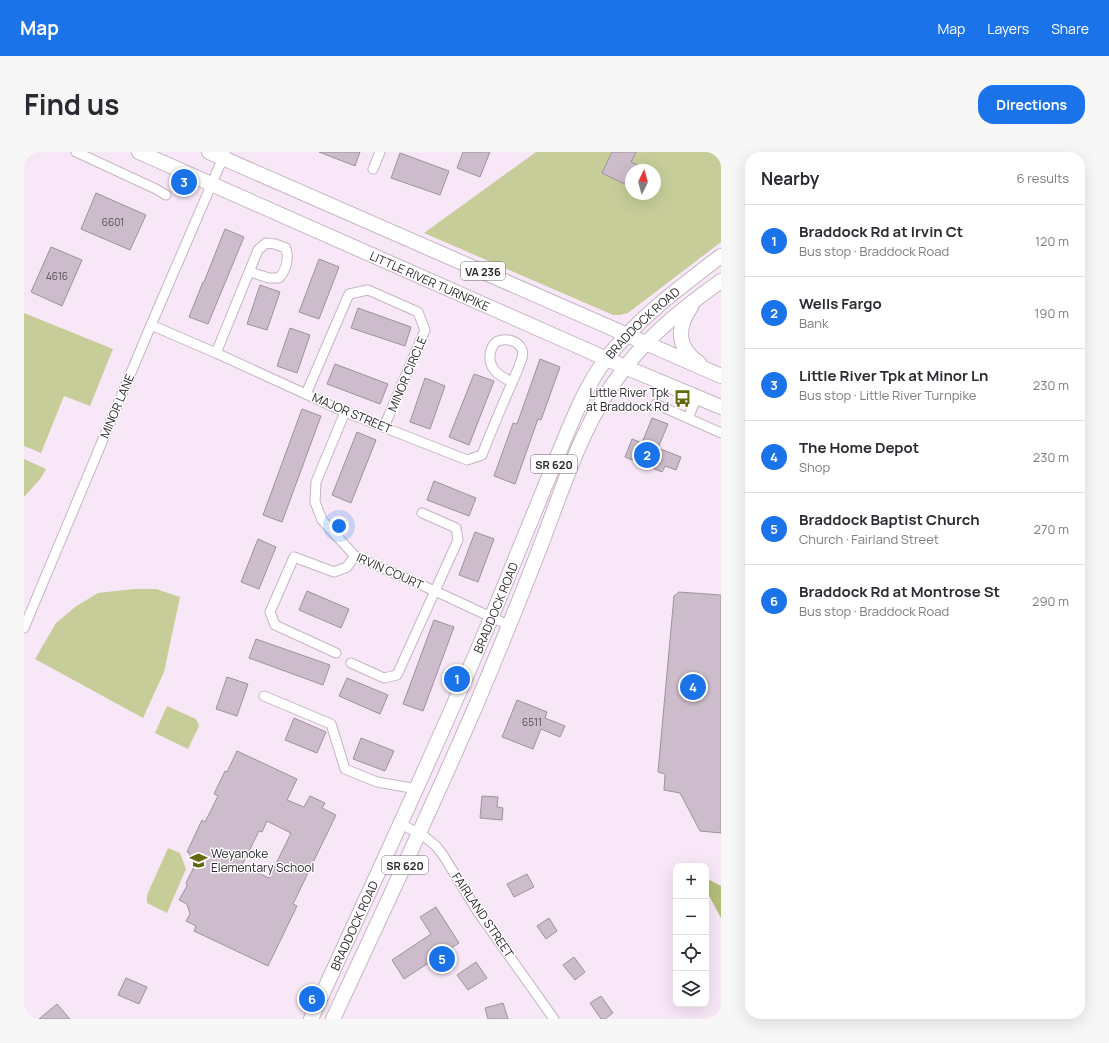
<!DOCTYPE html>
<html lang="en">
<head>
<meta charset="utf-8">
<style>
  body { margin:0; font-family:Manrope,sans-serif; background:#f7f7f7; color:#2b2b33 }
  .controls { position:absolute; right:12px; bottom:12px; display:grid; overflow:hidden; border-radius:8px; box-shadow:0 4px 16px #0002 }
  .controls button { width:36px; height:36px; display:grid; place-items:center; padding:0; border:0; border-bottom:1px solid #e1e1e2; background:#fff; color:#2b2b33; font:20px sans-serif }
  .compass { position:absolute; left:601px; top:12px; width:36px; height:36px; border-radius:50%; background:#fff; box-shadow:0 4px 16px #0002; rotate:6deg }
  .you { position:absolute; left:315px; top:374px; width:14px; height:14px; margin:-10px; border:3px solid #fff; border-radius:50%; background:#1a73e8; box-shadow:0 0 0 6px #1a73e833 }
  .badge { display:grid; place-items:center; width:26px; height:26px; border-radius:50%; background:#1a73e8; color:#fff; font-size:13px; font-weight:700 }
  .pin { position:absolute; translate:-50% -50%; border:2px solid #fff; box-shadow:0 1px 4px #0006 }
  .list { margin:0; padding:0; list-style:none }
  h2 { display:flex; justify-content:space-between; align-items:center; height:52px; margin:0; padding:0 16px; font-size:17px }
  h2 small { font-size:13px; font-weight:400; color:#7c7c81 }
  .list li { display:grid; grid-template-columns:26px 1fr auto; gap:12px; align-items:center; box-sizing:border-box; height:72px; padding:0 16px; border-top:1px solid #e1e1e2 }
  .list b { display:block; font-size:15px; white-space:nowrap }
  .list p { margin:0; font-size:13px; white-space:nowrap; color:#7c7c81 }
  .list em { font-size:13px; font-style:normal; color:#7c7c81 }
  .icon { flex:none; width:22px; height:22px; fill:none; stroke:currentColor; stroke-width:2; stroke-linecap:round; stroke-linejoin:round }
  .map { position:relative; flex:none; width:697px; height:867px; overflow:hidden; border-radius:16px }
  header { display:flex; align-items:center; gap:24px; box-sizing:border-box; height:56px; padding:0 20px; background:#1a73e8; color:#fff }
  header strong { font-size:19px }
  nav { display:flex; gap:22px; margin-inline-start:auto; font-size:14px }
  .intro { display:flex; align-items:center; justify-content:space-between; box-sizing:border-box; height:96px; padding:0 24px }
  h1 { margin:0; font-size:28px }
  .button { padding:10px 18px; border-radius:16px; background:#1a73e8; color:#fff; font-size:14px; font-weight:700 }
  main { display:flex; gap:24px; padding:0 24px }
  aside { flex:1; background:#fff; border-radius:16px; box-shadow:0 4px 16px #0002 }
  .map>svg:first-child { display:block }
  .green { fill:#c6cd99; fill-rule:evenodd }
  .forest { fill:#b5bd79 }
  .building { fill:#cdbccb; stroke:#a0919f; fill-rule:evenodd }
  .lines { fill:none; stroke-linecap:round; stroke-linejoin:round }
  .minor-casing { stroke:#c5b5c4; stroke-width:11 }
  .primary-casing { stroke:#c5b5c4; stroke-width:16 }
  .minor { stroke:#fff; stroke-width:9 }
  .primary { stroke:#fff; stroke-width:14 }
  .labels { text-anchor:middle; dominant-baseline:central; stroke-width:3; stroke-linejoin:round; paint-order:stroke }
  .number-label { font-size:10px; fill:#554c54 }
  .shield { fill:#fff; stroke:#6c686c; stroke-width:1 }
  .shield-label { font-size:11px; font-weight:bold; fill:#2d272d }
  .street-label { font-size:12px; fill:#2d272d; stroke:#fff }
  .poi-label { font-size:12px; fill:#2d272d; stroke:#fff; text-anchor:end }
</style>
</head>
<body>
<header>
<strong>Map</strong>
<nav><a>Map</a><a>Layers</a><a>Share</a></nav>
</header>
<div class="intro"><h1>Find us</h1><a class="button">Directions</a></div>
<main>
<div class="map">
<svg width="697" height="867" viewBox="0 0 697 867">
  <rect width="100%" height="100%" fill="#f8e7f7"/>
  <g class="green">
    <path d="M512 0H697V90L604 161 596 163H589L400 81ZM607 18H631V42H607Z"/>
    <path d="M0 161 89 197 66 254 40 244 17 301 0 294Z"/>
    <path d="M0 307 22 317 17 326 0 345Z"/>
    <path d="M110 437H132L156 445 140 520 119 566 11 507 32 471 51 455 74 441Z"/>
    <path d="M143 554 172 567 175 574 164 597 131 581Z"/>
    <path d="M144 696 156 701 162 717 143 761 123 751V743Z"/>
  </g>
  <path class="forest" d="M682 726 697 734V766L682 738Z"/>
  <g class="building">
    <path d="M295 0H336L331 14Z"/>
    <path d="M439 0H466L456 25 433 16Z"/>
    <path d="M588 0H612L607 10 624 18H607V35L578 21Z"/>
    <path d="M376 1 425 19 416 43 367 26Z"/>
    <path d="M72 41 122 63 106 98 57 77Z"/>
    <path d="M201 77 220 85 184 172 165 165 179 130H180Z"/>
    <path d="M27 95 58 108 38 154 7 140Z"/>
    <path d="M295 107 315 115 295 167 275 160Z"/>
    <path d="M236 133 256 140 243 178 223 172Z"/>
    <path d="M334 156 387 175 381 194 327 176Z"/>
    <path d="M266 176 286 183 273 221 253 214Z"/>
    <path d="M516 207 536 215 517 268 514 267 491 332 470 324 489 271 493 272Z"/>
    <path d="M311 212 364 232 356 252 303 232Z"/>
    <path d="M450 222 470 229 445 293 425 285Z"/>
    <path d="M401 226 421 234 406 277 386 270Z"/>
    <path d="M278 257 297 264 258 370 239 363Z"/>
    <path d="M628 266 644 272 634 296 657 305 652 318 641 314 638 320 601 305 608 287 618 291Z"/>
    <path d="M333 280 352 288 327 351 308 343Z"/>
    <path d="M410 329 452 346 445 364 403 348Z"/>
    <path d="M451 380 470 387 454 430 435 423Z"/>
    <path d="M234 387 252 395 235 437 217 430Z"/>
    <path d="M283 439 325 457 317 476 275 458Z"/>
    <path d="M655 440 697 443V681L676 679 656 641 640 638 641 622 634 620 650 444Z"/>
    <path d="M410 468 430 475 399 559 379 552Z"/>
    <path d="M232 487 306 513 299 533 225 506Z"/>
    <path d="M203 525 224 532 213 564 192 557Z"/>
    <path d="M323 526 364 543 356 562 315 544Z"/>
    <path d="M493 548 523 560 521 566 541 574 536 585 517 577 509 597 478 585Z"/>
    <path d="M270 566 302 580 293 601 261 588Z"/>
    <path d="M337 586 370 599 361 619 329 607Z"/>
    <path d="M213 599 273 627 263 648 280 655 286 644 301 651 298 656 312 663 269 752 273 754 244 814 170 779 172 774 162 769 166 762 163 752 155 748 163 734 162 731 174 707 165 703 166 701 163 700 178 668 181 670 194 644 190 642 201 619 203 620ZM243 669 267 681 245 726 218 713 235 679 238 680Z"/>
    <path d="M458 644 474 645 473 655 479 656 478 668 456 666Z"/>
    <path d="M503 722 510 735 490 745 483 732Z"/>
    <path d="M412 755 435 791 380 827 368 808 407 782 396 765Z"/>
    <path d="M525 766 533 779 522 787 513 774Z"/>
    <path d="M550 805 561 820 551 828 539 813Z"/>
    <path d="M452 810 463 826 444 838 433 823Z"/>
    <path d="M102 826 123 835 115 852 94 843Z"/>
    <path d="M577 844 589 861 581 867H577L566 851Z"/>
    <path d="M479 851 484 867H464L461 856Z"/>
    <path d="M33 852 46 867H15Z"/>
  </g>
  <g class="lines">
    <defs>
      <g id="minor">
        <path d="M52 0 132 37 142 43"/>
        <path d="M349 17 356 0"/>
        <path d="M127 173 192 201 321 260 443 308 458 303C466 282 475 261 484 240 489 229 494 218 498 206 502 192 486 185 474 189 470 191 468 195 467 198 462 216 475 224 488 230"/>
        <path d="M192 201 234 98 242 91 251 92 262 96C265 108 263 117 255 126H245L226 120"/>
        <path d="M282 242 325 142 344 138 394 160 401 178 360 275"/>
        <path d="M632 252 697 281"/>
        <path d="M321 260 292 330 291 350 298 368 331 404 411 439 484 473"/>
        <path d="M664 266 673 245"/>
        <path d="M0 476 127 173 201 1"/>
        <path d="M312 501 251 473 246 460 270 405 310 420 323 415 331 404"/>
        <path d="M327 511 360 526 373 523 434 388 432 376 398 361"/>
        <path d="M240 544 307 572 321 617 353 630 393 637"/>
        <path d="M377 672 401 685 412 694 419 703 454 760 530 867"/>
      </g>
      <g id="primary">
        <path id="s1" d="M115 0 601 215 697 255"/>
        <path d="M185 0 697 224"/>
        <path d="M667 155C652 176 653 196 675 211"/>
        <path id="s2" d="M287 867C348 733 411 600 468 464 490 411 511 358 533 305 547 272 560 236 582 207 614 166 656 135 697 104"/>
        <path d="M309 867C357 764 405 662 450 558 474 501 498 443 520 385 542 327 561 266 600 217 626 182 662 154 697 129"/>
      </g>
    </defs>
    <use href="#minor" class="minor-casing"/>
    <use href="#primary" class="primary-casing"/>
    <use href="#minor" class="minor"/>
    <use href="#primary" class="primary"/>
  </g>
  <defs>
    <symbol id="bus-bare" viewBox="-9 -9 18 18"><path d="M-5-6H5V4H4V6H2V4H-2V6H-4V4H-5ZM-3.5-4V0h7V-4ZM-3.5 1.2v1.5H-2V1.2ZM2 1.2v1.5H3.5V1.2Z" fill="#646a0c" stroke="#fff" stroke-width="2.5" paint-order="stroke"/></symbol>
    <symbol id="school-bare" viewBox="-9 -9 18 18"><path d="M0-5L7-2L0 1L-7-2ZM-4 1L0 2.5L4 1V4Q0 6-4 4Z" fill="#646a0c" stroke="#fff" stroke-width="2.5" paint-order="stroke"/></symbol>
  </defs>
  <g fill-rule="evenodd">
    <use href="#bus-bare" x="646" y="234" width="25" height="25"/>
    <use href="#school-bare" x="162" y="696" width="25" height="25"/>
  </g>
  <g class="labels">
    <g class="number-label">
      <text x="89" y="70">6601</text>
      <text x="33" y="124">4616</text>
      <text x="508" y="570">6511</text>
    </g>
    <g class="shield">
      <rect x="437" y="110" width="44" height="18" rx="3"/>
      <rect x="507" y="303" width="46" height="18" rx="3"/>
      <rect x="358" y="704" width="46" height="18" rx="3"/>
    </g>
    <g class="shield-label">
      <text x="459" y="119">VA 236</text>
      <text x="530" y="312">SR 620</text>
      <text x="381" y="713">SR 620</text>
    </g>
    <g class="street-label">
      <text stroke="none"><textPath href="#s1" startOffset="318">LITTLE RIVER TURNPIKE</textPath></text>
      <text stroke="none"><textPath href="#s2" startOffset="775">BRADDOCK ROAD</textPath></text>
      <text transform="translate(383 222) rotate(-67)">MINOR CIRCLE</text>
      <text transform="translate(93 254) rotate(-67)">MINOR LANE</text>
      <text transform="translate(328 261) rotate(23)">MAJOR STREET</text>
      <text transform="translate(366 419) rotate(24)">IRVIN COURT</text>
      <text stroke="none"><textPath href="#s2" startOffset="451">BRADDOCK ROAD</textPath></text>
      <text transform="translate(459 763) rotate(56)">FAIRLAND STREET</text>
      <text stroke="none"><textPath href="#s2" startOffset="103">BRADDOCK ROAD</textPath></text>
    </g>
    <g class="poi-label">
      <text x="645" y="240">Little River Tpk<tspan x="645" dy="14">at Braddock Rd</tspan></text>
      <text x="187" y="701" text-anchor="start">Weyanoke<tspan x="187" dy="14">Elementary School</tspan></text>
    </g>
  </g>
</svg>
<div class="controls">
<button>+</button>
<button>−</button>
<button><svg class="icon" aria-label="locate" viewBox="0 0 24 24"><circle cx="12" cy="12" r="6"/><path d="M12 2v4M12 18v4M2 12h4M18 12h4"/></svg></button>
<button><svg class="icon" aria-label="layers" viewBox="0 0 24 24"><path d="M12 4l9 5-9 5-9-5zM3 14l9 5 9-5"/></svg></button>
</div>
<svg class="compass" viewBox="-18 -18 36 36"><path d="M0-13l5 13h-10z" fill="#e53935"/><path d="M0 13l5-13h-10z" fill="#7c7c81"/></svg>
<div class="you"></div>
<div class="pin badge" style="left:433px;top:527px">1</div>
<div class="pin badge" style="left:623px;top:303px">2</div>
<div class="pin badge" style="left:160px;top:30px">3</div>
<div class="pin badge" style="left:669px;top:535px">4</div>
<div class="pin badge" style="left:418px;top:807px">5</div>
<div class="pin badge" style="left:288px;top:847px">6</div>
</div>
<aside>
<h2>Nearby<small>6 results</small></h2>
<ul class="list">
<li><span class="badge">1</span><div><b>Braddock Rd at Irvin Ct</b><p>Bus stop · Braddock Road</p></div><em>120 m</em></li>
<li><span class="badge">2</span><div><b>Wells Fargo</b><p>Bank</p></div><em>190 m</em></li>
<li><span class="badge">3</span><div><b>Little River Tpk at Minor Ln</b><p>Bus stop · Little River Turnpike</p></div><em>230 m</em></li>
<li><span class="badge">4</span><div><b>The Home Depot</b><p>Shop</p></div><em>230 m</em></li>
<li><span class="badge">5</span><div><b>Braddock Baptist Church</b><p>Church · Fairland Street</p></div><em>270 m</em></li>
<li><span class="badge">6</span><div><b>Braddock Rd at Montrose St</b><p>Bus stop · Braddock Road</p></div><em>290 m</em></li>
</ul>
</aside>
</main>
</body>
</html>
